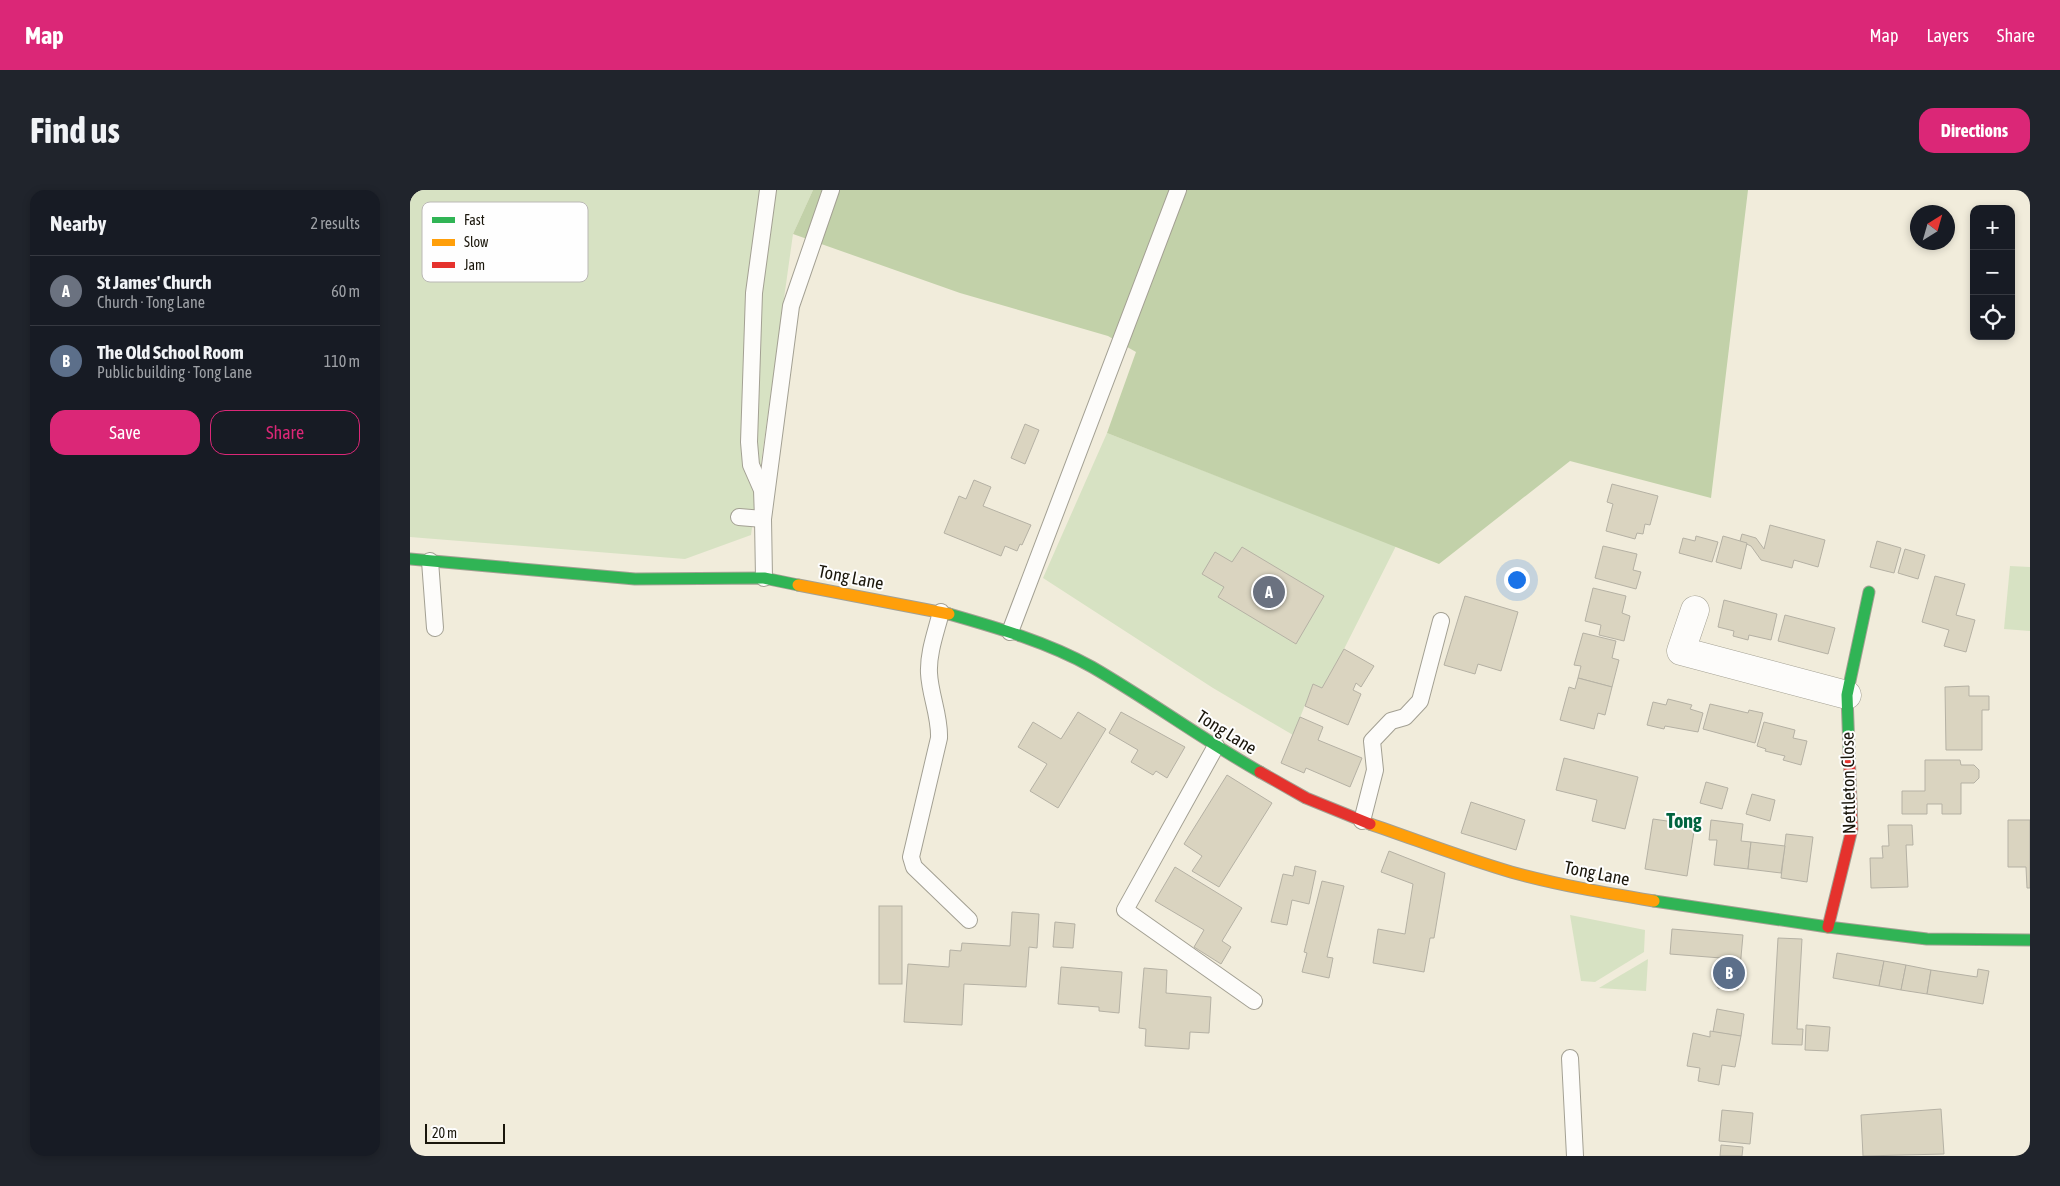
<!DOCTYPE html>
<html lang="en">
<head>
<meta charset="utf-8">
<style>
  body { margin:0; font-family:"Asap Condensed",sans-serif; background:#20242c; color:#f1f3f6 }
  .controls { position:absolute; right:15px; top:15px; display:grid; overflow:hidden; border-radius:10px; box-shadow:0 2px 8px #0003 }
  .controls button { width:45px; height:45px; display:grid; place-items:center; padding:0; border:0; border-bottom:1px solid #363941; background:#171b24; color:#f1f3f6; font:25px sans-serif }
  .compass { position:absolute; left:1500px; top:15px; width:45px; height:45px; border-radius:50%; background:#171b24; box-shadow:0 2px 8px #0003; rotate:37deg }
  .scale { position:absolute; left:15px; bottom:12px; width:80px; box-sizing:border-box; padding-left:5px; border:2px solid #1a160b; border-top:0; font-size:14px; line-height:18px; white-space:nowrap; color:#1a160b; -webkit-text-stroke:4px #fefefe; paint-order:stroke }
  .you { position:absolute; left:1106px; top:389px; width:18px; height:18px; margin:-12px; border:4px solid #fff; border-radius:50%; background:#1a73e8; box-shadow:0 0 0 8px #1a73e833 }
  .badge { display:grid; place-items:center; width:32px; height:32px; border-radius:50%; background:#db2777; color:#fff; font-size:16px; font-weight:700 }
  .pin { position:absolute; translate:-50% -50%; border:2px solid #fff; box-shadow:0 1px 5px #0006 }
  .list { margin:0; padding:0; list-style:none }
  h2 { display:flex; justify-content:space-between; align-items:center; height:65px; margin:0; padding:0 20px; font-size:21px }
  h2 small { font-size:16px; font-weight:400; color:#9ea1a6 }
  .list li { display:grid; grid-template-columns:32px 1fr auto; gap:15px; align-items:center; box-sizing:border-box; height:70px; padding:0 20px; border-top:1px solid #363941 }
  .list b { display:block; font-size:19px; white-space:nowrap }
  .list p { margin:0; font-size:16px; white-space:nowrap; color:#9ea1a6 }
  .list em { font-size:16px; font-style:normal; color:#9ea1a6 }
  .actions { display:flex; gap:10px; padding:15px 20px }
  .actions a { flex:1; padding:11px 0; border:1px solid #db2777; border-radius:15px; text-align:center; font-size:18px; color:#db2777 }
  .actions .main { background:#db2777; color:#fff }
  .icon { flex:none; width:28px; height:28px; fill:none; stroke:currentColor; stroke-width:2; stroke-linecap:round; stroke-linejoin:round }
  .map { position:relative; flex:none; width:1620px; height:966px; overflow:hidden; border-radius:15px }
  header { display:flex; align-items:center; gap:30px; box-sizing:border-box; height:70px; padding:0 25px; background:#db2777; color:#fff }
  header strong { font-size:24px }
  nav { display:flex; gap:28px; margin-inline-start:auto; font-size:18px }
  .intro { display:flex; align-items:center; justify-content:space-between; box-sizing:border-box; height:120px; padding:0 30px }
  h1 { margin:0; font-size:35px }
  .button { padding:12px 22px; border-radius:15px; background:#db2777; color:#fff; font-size:18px; font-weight:700 }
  main { display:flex; gap:30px; padding:0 30px }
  aside { flex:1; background:#171b24; border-radius:15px; box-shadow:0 2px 8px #0003 }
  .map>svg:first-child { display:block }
  .green { fill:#d7e2c3 }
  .forest { fill:#c2d1a9 }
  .building { fill:#dad4c0; stroke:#b5b1a4 }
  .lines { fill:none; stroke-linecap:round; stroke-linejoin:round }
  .lane-casing { stroke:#a3a093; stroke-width:18 }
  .street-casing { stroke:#a3a093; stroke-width:29 }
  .fast-casing { stroke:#a3a093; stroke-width:13 }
  .slow-casing { stroke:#a3a093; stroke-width:13 }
  .jam-casing { stroke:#a3a093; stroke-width:13 }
  .lane { stroke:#fdfcfa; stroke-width:16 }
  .street { stroke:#fdfcfa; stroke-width:28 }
  .fast { stroke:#30b455; stroke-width:11 }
  .slow { stroke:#ff9f0a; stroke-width:11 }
  .jam { stroke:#e5322d; stroke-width:11 }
  .labels { text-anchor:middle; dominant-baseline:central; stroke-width:4; stroke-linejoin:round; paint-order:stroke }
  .street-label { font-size:18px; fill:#1a160b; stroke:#fefefe }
  .quarter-label { font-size:20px; font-weight:bold; fill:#016440; stroke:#fefefe }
  .key { fill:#fefefe; stroke:#bab8b5; stroke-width:1 }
  .key-label { font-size:14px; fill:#1a160b }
</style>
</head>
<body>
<header>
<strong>Map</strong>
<nav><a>Map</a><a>Layers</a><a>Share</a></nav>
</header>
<div class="intro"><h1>Find us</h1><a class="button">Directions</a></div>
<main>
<aside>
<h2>Nearby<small>2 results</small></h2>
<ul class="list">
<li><span class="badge" style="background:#6b7280">A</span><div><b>St James' Church</b><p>Church · Tong Lane</p></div><em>60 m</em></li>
<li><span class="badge" style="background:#5c6f8a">B</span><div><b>The Old School Room</b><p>Public building · Tong Lane</p></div><em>110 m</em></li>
</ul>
<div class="actions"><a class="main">Save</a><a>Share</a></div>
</aside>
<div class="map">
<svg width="1620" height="966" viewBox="0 0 1620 966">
  <rect width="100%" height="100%" fill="#f1ecdb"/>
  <g class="green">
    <path d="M0 0H403L383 44 341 345 275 369 0 347Z"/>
    <path d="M697 243 986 356 934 459 912 498 903 495 883 545 803 498 633 388Z"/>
    <path d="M1600 376 1620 377V441L1594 439Z"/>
    <path d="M1160 725 1235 740 1234 762 1185 792 1171 791Z"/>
    <path d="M1238 769 1236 801 1189 798Z"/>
  </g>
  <path class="forest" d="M403 0H1338L1301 308 1160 271 1029 374 697 243 726 162 698 146 550 103 383 44Z"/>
  <g class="building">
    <path d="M615 234 629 240 615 274 601 268Z"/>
    <path d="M564 290 581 297 573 316 621 335 612 355 610 354 607 361 595 356 591 366 534 343 549 306 556 309Z"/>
    <path d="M1202 294 1248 306 1240 335 1235 334 1233 344 1227 343 1225 349 1196 341 1203 314 1197 312Z"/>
    <path d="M1360 335 1415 350 1408 377 1384 370 1382 378 1351 370 1341 356 1330 351 1332 344 1346 348 1354 359Z"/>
    <path d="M1286 346 1308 352 1302 372 1269 363 1273 348 1285 351Z"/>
    <path d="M1313 346 1337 353 1331 379 1306 372Z"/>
    <path d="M1467 351 1491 358 1484 383 1460 377Z"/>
    <path d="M1193 356 1227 364 1223 380 1231 382 1226 399 1185 388Z"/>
    <path d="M832 357 914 406 886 454 808 407 814 397 792 384 805 362 822 372Z"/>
    <path d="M1495 359 1515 365 1508 389 1488 383Z"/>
    <path d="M1525 386 1555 394 1546 425 1565 430 1556 462 1534 456 1539 440 1512 432Z"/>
    <path d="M1183 398 1216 406 1212 423 1220 426 1214 451 1189 445 1191 435 1175 431Z"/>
    <path d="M1055 406 1108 422 1091 481 1068 474 1065 484 1034 475Z"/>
    <path d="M1314 410 1367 424 1361 450 1339 445 1338 450 1323 446 1324 441 1308 437Z"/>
    <path d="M1375 425 1425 438 1418 464 1368 451Z"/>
    <path d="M1173 443 1206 451 1202 468 1209 470 1202 497 1168 488 1171 476 1164 475Z"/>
    <path d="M934 459 964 476 951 497 946 493 943 500 951 504 938 535 895 516 903 494 912 498Z"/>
    <path d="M1168 488 1202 497 1195 525 1188 523 1184 539 1150 530 1159 497 1165 499Z"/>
    <path d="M1559 496V506H1579V520H1572V560H1536L1535 497Z"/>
    <path d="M1258 509 1282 515 1280 519 1293 523 1288 542 1255 536 1254 539 1237 535 1243 512 1256 515Z"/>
    <path d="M1300 514 1338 523 1339 520 1353 523 1345 553 1293 539Z"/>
    <path d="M668 522 696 539 648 618 620 601 637 574 608 557 623 532 651 549Z"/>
    <path d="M711 522 775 557 757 588 746 581 743 585 721 572 728 560 699 543Z"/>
    <path d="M890 527 913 537 908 550 952 568 940 597 896 578 894 583 871 573Z"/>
    <path d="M1354 532 1385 540 1383 548 1397 551 1391 575 1373 570 1375 566 1355 561 1356 559 1347 556Z"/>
    <path d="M1154 568 1228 587 1215 639 1182 631 1187 610 1146 600Z"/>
    <path d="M1515 570H1550L1551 575H1564L1569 580V588L1564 593H1551V624H1532V614H1517V624H1492V601H1515Z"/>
    <path d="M817 585 862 613 809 697 782 681 792 666 774 654Z"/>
    <path d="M1296 592 1318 598 1312 619 1290 613Z"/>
    <path d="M1342 604 1365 610 1360 631 1336 624Z"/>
    <path d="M1061 612 1115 630 1106 660 1051 643Z"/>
    <path d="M1243 629 1285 635 1277 686 1235 679Z"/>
    <path d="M1301 630 1333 634 1331 651 1341 652 1338 679 1304 675 1307 650H1299Z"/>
    <path d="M1598 630H1620V698H1617L1616 677H1598Z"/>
    <path d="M1478 635H1502L1503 655H1496L1498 697 1461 698 1460 668H1473L1472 656H1479Z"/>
    <path d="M1376 644 1403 647 1397 692 1371 688Z"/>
    <path d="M1341 652 1375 656 1371 683 1338 679Z"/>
    <path d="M979 661 1035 683 1024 748H1020L1014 782 963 773 968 739 995 744 1003 694 971 682Z"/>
    <path d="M885 676 906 681 899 714 882 710 877 735 861 732 873 684 883 686Z"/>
    <path d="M765 677 832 718 812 751 821 757 811 774 784 757 794 740 745 711Z"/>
    <path d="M912 691 934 696 917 767 923 768 919 788 892 782 897 763 894 762Z"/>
    <rect x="469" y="716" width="23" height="78"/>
    <path d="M602 722 629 724 627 758 619 757 616 797 554 794 552 835 494 832 498 774 539 777 540 760 551 761 552 753 600 756Z"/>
    <path d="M645 732 665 734 663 758 643 757Z"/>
    <path d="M1262 739 1333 745 1328 800 1308 798 1311 768 1260 764Z"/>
    <path d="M1368 748 1392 749 1387 839H1393L1392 855 1362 854Z"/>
    <path d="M1427 763 1474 771 1469 796 1423 788Z"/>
    <path d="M1474 771 1496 775 1491 800 1469 796Z"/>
    <path d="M1496 775 1521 780 1517 804 1491 800Z"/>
    <path d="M651 777 712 782 709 823 689 821V817L648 814Z"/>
    <path d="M734 778 757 780 756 803 801 807 799 843 780 842 779 859 735 856 736 839 729 838Z"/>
    <path d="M1568 779 1579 781 1573 814 1517 804 1521 780 1567 787Z"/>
    <path d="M1307 819 1334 824 1331 846 1303 842Z"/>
    <path d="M1396 835 1420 837 1418 861 1395 860Z"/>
    <path d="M1300 841 1331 846 1325 877 1312 875 1309 895 1288 891 1290 878 1277 876 1283 843 1300 847Z"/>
    <path d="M1531 919 1534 964 1453 966 1451 925Z"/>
    <path d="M1312 920 1343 923 1340 954 1309 951Z"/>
    <path d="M1311 955 1333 957 1332 966H1310Z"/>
  </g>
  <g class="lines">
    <defs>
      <g id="lane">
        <path d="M329 327 353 329 352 300 341 275 339 252 344 103 358 0"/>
        <path d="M20 371 25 438"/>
        <path d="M354 388 353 329 381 116 421 0"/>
        <path d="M531 422C526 442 518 463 519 483 520 505 530 526 529 548L501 667 504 677 559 730"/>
        <path d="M600 442 768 0"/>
        <path d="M806 556 715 720 844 811"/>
        <path d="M952 631 965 580 962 551 981 531 995 527 1010 511 1031 431"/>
        <path d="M1160 868 1165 966"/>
      </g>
      <path id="street" d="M1285 420 1271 461 1437 505"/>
      <g id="fast">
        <path d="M0 369 225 389 354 388 388 395"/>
        <path d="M539 424C588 438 637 452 682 477 739 510 792 549 850 582"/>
        <path d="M1439 561 1437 505 1459 402"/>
        <path d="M1244 711 1418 737 1517 749 1620 750"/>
      </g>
      <g id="slow">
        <path d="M388 395 539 424"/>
        <path d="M960 634C1007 650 1053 668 1101 682 1148 695 1196 703 1244 711"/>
      </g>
      <g id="jam">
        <path d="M850 582 896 608 960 634"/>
        <path d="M1418 737 1442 639 1439 561"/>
      </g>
    </defs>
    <use href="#lane" class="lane-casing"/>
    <use href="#street" class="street-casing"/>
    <use href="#fast" class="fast-casing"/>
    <use href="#slow" class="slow-casing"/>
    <use href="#jam" class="jam-casing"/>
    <use href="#lane" class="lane"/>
    <use href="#street" class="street"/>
    <use href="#fast" class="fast"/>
    <use href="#slow" class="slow"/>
    <use href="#jam" class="jam"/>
  </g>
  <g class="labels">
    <g class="street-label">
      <text transform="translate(441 387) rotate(11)">Tong Lane</text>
      <text transform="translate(817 542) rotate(32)">Tong Lane</text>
      <text transform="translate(1438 593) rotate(-91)">Nettleton Close</text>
      <text transform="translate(1187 683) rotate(11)">Tong Lane</text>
    </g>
    <g class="quarter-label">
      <text x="1274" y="630">Tong</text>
    </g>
  </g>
  <rect x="12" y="12" width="166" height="80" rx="8" class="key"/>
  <rect x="22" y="27" width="23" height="6" fill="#30b455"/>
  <rect x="22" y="49" width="23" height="7" fill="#ff9f0a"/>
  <rect x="22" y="72" width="23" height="6" fill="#e5322d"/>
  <g class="key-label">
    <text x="54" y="35">Fast</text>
    <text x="54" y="57">Slow</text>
    <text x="54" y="80">Jam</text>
  </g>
</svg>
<div class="controls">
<button>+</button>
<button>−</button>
<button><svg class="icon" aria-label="locate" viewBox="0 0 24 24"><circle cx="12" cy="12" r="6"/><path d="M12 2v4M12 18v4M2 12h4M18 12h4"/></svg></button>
</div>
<svg class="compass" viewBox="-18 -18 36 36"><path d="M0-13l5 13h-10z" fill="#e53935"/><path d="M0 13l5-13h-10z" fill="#9ea1a6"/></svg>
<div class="scale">20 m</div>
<div class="you"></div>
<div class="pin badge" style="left:859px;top:402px;background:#6b7280">A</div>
<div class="pin badge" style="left:1319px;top:783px;background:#5c6f8a">B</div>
</div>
</main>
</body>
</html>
